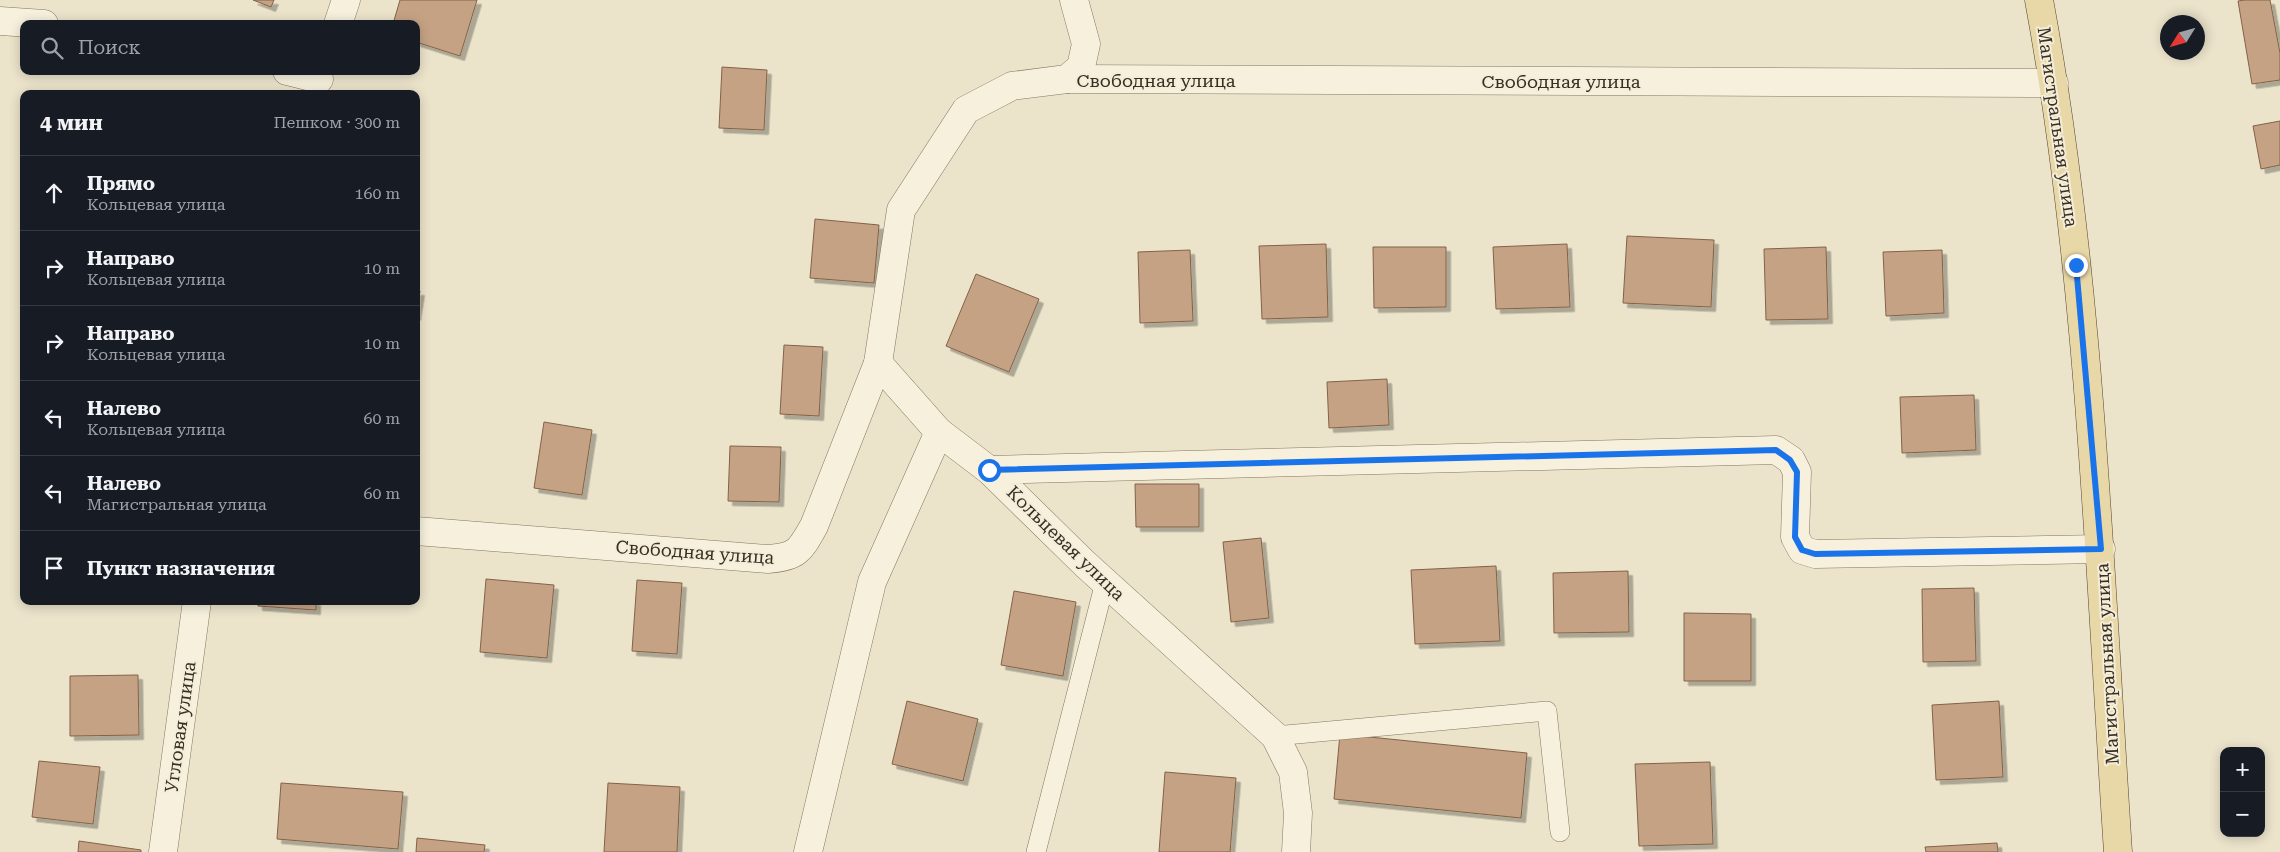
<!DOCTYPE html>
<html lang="ru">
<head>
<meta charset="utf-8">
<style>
  body { margin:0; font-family:"Roboto Serif",serif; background:#242831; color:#f1f3f6 }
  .controls { position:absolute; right:15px; bottom:15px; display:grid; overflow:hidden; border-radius:10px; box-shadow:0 2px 12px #0003 }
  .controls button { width:45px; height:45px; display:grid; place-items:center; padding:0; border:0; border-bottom:1px solid #363941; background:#171b24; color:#f1f3f6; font:25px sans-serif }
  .compass { position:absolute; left:2160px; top:15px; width:45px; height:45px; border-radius:50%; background:#171b24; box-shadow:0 2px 12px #0003; rotate:233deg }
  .stop { position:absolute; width:15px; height:15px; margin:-11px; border:4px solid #1a73e8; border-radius:50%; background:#fff }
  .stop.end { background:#1a73e8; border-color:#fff; box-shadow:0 1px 5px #0008 }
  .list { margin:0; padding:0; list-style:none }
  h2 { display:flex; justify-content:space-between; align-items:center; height:65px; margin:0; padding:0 20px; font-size:21px }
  h2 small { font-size:16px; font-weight:400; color:#9ea1a6 }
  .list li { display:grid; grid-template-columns:32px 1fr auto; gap:15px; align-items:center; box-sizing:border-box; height:75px; padding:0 20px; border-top:1px solid #363941 }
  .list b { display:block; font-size:19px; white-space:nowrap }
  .list p { margin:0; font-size:16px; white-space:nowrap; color:#9ea1a6 }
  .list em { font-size:16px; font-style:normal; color:#9ea1a6 }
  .icon { flex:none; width:28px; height:28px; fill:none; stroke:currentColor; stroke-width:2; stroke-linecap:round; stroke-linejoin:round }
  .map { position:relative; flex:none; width:2280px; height:852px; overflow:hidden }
  .search { position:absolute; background:#171b24; box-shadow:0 2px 12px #0003; left:20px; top:20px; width:400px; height:55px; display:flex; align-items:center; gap:12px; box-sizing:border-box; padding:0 18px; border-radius:10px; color:#9ea1a6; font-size:19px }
  .panel { position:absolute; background:#171b24; box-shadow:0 2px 12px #0003; left:20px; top:90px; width:400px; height:515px; border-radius:10px }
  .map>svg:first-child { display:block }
  .building { fill:#c5a284; stroke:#836248; filter:url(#shadow) }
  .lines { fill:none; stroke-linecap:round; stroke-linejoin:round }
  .lane-casing { stroke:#867660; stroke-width:20 }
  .street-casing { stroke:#867660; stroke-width:29 }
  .primary-casing { stroke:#544434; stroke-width:29 }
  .lane { stroke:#f6f0dd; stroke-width:19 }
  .street { stroke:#f6f0dd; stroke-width:28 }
  .primary { stroke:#e9d8a7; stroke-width:28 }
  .route { stroke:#1a73e8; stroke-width:6 }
  .labels { text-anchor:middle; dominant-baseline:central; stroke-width:4; stroke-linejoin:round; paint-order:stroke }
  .street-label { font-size:18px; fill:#382e22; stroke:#f3edd9 }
</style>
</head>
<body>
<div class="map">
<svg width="2280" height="852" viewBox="0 0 2280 852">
  <defs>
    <filter id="shadow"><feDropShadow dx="4.5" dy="4.5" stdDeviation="0" flood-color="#0004"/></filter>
  </defs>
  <rect width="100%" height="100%" fill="#ebe3ca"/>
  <g class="building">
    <path d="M253 0H274L271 7Z"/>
    <path d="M400 0H477L460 56 416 42V24H393Z"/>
    <path d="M2245 0H2270L2280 53V80L2252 84 2238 1Z"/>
    <path d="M722 67 767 70 764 130 719 128Z"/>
    <path d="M2280 121V165L2261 169 2253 126Z"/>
    <path d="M815 219 879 225 874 283 810 278Z"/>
    <path d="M1627 236 1714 240 1711 307 1623 303Z"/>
    <path d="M1326 244 1328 317 1262 319 1259 246Z"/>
    <path d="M1567 244 1570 307 1496 309 1493 247Z"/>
    <path d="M1373 247H1446V307L1374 308Z"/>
    <path d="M1826 247 1828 319 1766 320 1764 249Z"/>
    <path d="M1190 250 1193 321 1140 323 1138 252Z"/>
    <path d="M1942 250 1944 313 1886 316 1883 252Z"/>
    <path d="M976 274 1039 299 1009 372 946 346Z"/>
    <path d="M416 291H420L416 316Z"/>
    <path d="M784 345 823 347 819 416 780 414Z"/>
    <path d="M1387 379 1389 425 1329 428 1327 382Z"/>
    <path d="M1974 395 1976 450 1902 453 1900 397Z"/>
    <path d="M544 422 592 430 582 495 534 488Z"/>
    <path d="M730 446 781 447 779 502 728 501Z"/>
    <path d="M1135 484H1199V527H1136Z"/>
    <path d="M1261 538 1269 618 1231 622 1223 542Z"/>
    <path d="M1496 566 1500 641 1415 644 1411 570Z"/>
    <path d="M1628 571 1629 632 1554 633 1553 573Z"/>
    <path d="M486 579 554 585 547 658 480 652Z"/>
    <path d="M637 580 682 583 677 654 632 651Z"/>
    <path d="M1974 588 1976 661 1923 662 1922 589Z"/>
    <path d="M1014 591 1076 602 1063 676 1001 665Z"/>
    <path d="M258 601H316V610L258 606Z"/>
    <path d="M1684 613 1751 614V681H1684Z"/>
    <path d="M138 675 139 735 70 736V676Z"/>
    <path d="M907 701 978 719 963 781 892 764Z"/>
    <path d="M1999 701 2003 777 1936 780 1932 705Z"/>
    <path d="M1340 734 1527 753 1521 818 1334 799Z"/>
    <path d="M39 761 100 767 93 824 32 817Z"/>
    <path d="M1710 762 1713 844 1639 846 1635 764Z"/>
    <path d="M1165 772 1236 778 1230 852H1159Z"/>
    <path d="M281 783 403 792 398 849 277 839Z"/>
    <path d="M608 783 680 787 677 852H604Z"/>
    <path d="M417 838 485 845 484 852H416Z"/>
    <path d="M79 841 141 850V852H78Z"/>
    <path d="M1997 843 1998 852H1926L1925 847Z"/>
  </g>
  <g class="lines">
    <defs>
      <g id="lane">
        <path d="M1275 736 1547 711 1560 832"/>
        <path d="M1036 852 1105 582"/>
      </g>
      <g id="street">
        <path d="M0 21 44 24"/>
        <path d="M338 24 346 0"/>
        <path d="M287 71 319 79"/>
        <path d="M1067 79 2054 83"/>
        <path d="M989 470 939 432 878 363 901 210 966 110 1012 86 1067 79 1081 67 1086 44 1074 0"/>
        <path d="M416 531 768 559C797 557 800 551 814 526L878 363"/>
        <path d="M163 852 197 601"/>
        <path d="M808 852 872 582 939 432"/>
        <path d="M1296 852 1298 813 1293 772 1275 736 1085 564 989 470 1776 450 1791 460 1797 472 1795 537 1802 550 1815 554 2101 549"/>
      </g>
      <path id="primary" d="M2039 0C2091 281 2099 568 2118 852"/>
    </defs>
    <use href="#lane" class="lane-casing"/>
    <use href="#street" class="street-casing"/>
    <use href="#primary" class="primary-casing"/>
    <use href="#lane" class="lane"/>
    <use href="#street" class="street"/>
    <use href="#primary" class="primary"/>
  </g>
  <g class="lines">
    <path class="route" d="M989 470 1776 450 1790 460 1797 472 1795 537 1802 550 1815 554 2101 549 2076 265"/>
  </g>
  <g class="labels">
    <g class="street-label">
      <text x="1156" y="80">Свободная улица</text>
      <text x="1561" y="81">Свободная улица</text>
      <text transform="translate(2058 127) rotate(82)">Магистральная улица</text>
      <text transform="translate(1066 543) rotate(44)">Кольцевая улица</text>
      <text transform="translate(695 552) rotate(4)">Свободная улица</text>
      <text transform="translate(2107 664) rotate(-93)">Магистральная улица</text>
      <text transform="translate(180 727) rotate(-82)">Угловая улица</text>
    </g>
  </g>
</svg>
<div class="controls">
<button>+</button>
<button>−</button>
</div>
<svg class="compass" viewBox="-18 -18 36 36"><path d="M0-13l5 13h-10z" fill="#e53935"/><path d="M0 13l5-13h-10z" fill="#9ea1a6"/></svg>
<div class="stop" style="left:989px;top:470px"></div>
<div class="stop end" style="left:2076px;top:265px"></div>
<div class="search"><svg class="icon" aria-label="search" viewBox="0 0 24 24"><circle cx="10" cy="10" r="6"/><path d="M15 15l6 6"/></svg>Поиск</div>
<section class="panel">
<h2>4 мин<small>Пешком · 300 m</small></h2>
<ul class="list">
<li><svg class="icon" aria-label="ahead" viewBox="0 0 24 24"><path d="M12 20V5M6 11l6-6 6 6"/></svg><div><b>Прямо</b><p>Кольцевая улица</p></div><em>160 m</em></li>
<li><svg class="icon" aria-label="right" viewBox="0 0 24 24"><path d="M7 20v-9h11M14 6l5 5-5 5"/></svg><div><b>Направо</b><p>Кольцевая улица</p></div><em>10 m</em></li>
<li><svg class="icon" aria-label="right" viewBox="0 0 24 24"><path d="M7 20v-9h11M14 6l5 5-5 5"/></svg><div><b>Направо</b><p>Кольцевая улица</p></div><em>10 m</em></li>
<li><svg class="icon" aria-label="left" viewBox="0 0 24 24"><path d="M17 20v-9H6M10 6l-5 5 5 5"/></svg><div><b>Налево</b><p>Кольцевая улица</p></div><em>60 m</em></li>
<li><svg class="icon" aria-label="left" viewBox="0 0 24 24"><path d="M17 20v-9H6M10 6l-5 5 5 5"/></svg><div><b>Налево</b><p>Магистральная улица</p></div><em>60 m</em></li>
<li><svg class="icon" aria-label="arrive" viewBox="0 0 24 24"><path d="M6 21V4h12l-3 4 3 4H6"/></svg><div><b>Пункт назначения</b></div></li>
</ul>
</section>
</div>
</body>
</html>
